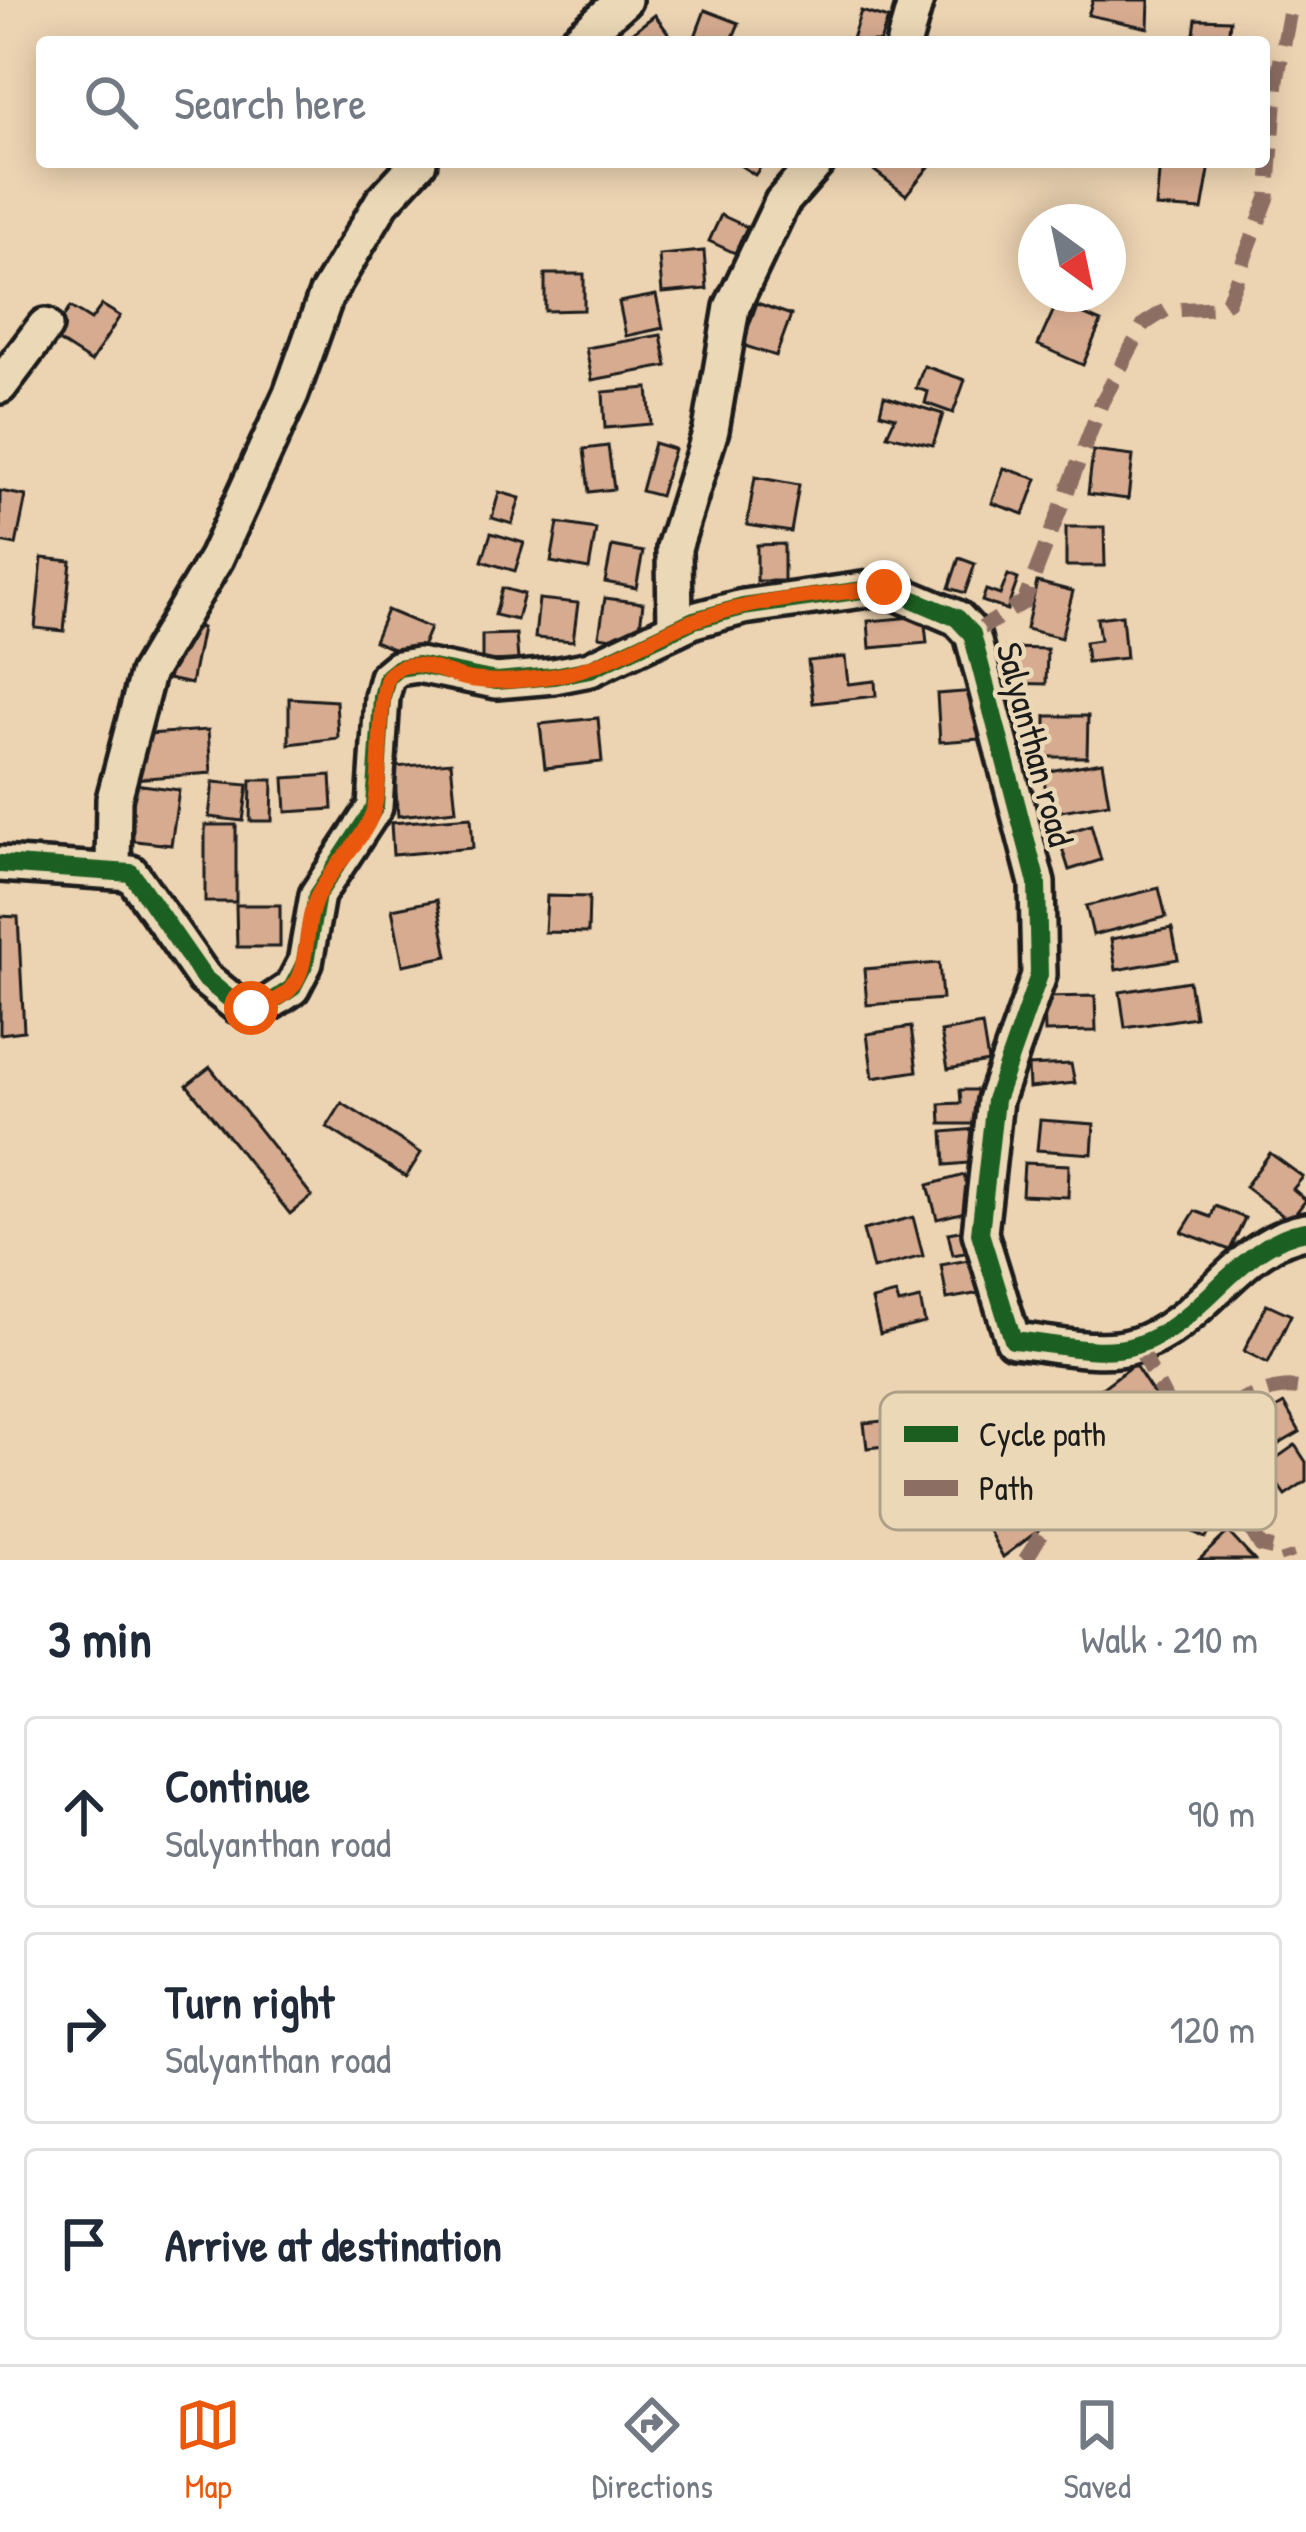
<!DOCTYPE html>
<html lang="en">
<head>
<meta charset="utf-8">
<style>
  body { margin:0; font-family:"Patrick Hand",sans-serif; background:#f6f6f7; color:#1f2937 }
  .compass { position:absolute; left:1018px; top:204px; width:108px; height:108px; border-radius:50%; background:#fff; box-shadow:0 6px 30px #0003; rotate:147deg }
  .stop { position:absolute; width:36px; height:36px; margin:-27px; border:9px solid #ea580c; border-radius:50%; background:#fff }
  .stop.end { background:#ea580c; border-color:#fff; box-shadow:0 3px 12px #0008 }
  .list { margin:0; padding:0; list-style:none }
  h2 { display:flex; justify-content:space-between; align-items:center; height:156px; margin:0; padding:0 48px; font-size:51px }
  h2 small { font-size:39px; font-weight:400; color:#747a83 }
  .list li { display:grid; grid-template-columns:78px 1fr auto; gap:36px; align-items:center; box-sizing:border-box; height:192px; margin:0 24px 24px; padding:0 24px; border:3px solid #e0e1e3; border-radius:12px }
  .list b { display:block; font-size:45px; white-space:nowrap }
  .list p { margin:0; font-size:39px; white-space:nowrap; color:#747a83 }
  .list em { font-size:39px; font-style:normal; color:#747a83 }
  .icon { flex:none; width:66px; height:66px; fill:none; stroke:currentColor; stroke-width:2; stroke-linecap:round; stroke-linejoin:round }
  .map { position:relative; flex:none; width:1306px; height:1560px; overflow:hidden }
  .search { position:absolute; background:#fff; box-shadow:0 6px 30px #0003; left:36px; right:36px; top:36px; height:132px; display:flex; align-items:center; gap:30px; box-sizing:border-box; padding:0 42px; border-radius:12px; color:#747a83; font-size:45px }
  .sheet { height:804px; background:#fff }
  nav { display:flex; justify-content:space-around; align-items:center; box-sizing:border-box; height:168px; border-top:3px solid #e0e1e3; background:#fff; font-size:33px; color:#747a83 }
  nav a { display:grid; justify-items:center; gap:6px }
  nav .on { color:#ea580c }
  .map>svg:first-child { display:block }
  .building { fill:#d6ab90; stroke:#1c1c1c; stroke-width:3 }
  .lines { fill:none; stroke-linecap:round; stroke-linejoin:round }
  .street-casing { stroke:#1c1c1c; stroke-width:42 }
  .street { stroke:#ebd8b6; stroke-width:33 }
  .quiet { stroke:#8d6e63; stroke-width:15; stroke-dasharray:30 15; stroke-linecap:butt }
  .cycleway-casing { stroke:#ebd8b6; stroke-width:26 }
  .cycleway { stroke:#1b5e20; stroke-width:18 }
  .route { stroke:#ea580c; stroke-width:15 }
  .labels { text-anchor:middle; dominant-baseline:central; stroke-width:9; stroke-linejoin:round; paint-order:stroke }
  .street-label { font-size:36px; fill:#1c1c1c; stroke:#ebd8b6 }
  .key { fill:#ebd8b6; stroke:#ada088; stroke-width:3 }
  .key-label { font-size:33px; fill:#1c1c1c }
</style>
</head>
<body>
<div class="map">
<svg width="1306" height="1560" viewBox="0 0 1306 1560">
  <rect width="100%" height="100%" fill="#ecd3b2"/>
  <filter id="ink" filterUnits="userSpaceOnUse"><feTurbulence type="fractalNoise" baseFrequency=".00833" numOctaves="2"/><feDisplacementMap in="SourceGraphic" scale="24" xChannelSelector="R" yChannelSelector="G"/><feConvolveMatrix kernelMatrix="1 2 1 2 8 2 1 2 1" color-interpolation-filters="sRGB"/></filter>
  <g filter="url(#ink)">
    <g class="building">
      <path d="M1093 0H1149L1148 28 1088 15Z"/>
      <path d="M705 10 739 23 731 42H693Z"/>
      <path d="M861 11 888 19 880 42H851Z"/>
      <path d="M655 15 674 41 620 42Z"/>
      <path d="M1196 19 1230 20 1228 42H1193Z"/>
      <path d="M735 162H764L755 175Z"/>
      <path d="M863 162H931L932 163 906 195Z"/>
      <path d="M1160 162 1210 165 1202 210 1156 207Z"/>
      <path d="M721 215 747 227 735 253 709 241Z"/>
      <path d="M704 251 707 289 662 293 659 255Z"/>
      <path d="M545 274H584V310L545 311Z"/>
      <path d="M656 295 663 328 626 336 619 302Z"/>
      <path d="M757 303 791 315 776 356 742 345Z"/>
      <path d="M1057 303 1101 322 1083 365 1038 345Z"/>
      <path d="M102 305 120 316 91 362 52 337 70 307 91 320Z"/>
      <path d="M661 335 667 366 592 380 586 348Z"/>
      <path d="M924 366 965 380 953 413 925 403 928 392 916 388Z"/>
      <path d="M648 388 651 424 605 428 603 392Z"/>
      <path d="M884 396 943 414 933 445 887 435 895 417 880 413Z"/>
      <path d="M654 443 674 449 660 496 641 491Z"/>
      <path d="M608 446 614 489 589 492 584 449Z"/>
      <path d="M1093 451 1133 456 1128 499 1088 494Z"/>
      <path d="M1004 468 1037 479 1024 514 992 503Z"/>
      <path d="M755 477 799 485 791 532 747 525Z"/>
      <path d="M0 491 26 496 16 545 0 542Z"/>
      <path d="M499 492 520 498 512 524 492 518Z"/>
      <path d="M558 523 596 529 589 569 551 562Z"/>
      <path d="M1066 527H1104L1105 566H1066Z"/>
      <path d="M491 533 524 543 515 571 482 561Z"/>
      <path d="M784 544V581H757V545Z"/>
      <path d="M612 546 643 552 636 588 605 582Z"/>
      <path d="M42 558 71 561 64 631 35 628Z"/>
      <path d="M959 558 975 564 965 593 949 588Z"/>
      <path d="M1008 575 1018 579 1007 610 982 601 986 590 1000 595Z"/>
      <path d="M1037 582 1073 591 1061 638 1026 629Z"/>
      <path d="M502 588 524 594 517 620 495 615Z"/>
      <path d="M605 598 643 603 638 642 599 636Z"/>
      <path d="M539 599 578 603 573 641 535 638Z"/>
      <path d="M387 610 430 628 417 659 374 641Z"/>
      <path d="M1122 615 1126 658 1087 662 1085 642 1100 640 1097 618Z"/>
      <path d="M924 616 927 643 870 648 868 621Z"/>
      <path d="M179 624 202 628 191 684 168 679Z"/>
      <path d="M516 634 518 660 482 661V635Z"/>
      <path d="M1007 648 1047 649 1046 684 1006 683Z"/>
      <path d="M845 657 848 684 875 681 876 696 813 703 808 661Z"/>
      <path d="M976 691 979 739 940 742 937 694Z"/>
      <path d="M289 698 336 701 338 738 289 744Z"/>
      <path d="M1046 716H1088L1087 757H1046Z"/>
      <path d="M598 718 602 762 545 768 540 724Z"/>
      <path d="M208 730 211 773 134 779 132 735Z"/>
      <path d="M451 762 456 810 398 816 394 767Z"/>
      <path d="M1102 762 1109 803 1049 813 1043 772Z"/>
      <path d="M331 775 333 809 286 812 284 778Z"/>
      <path d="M251 780H273L272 821H250Z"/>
      <path d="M213 782 248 785 243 821 209 817Z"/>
      <path d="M135 784 179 790 171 845 127 840Z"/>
      <path d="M471 817 473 848 393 855 391 823Z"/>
      <rect x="205" y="825" width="31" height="77"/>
      <path d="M1091 825 1101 860 1069 870 1058 835Z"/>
      <path d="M1159 888 1166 917 1093 935 1086 906Z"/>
      <path d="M547 896 589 897 588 933 545 932Z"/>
      <path d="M437 900 448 956 403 965 392 909Z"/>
      <path d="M236 905H280V947H237Z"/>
      <path d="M0 916 18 917 24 1031 0 1034Z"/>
      <path d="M1172 928 1178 959 1116 970 1111 939Z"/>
      <path d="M939 963 942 999 867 1005 864 969Z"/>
      <path d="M1189 981 1195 1017 1125 1028 1120 992Z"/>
      <path d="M1095 996 1096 1031 1045 1032 1044 997Z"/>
      <path d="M982 1025 988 1062 948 1069 941 1032Z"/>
      <path d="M911 1027 917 1071 873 1078 867 1034Z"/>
      <path d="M1071 1064 1075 1083 1029 1088 1028 1066Z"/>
      <path d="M210 1067 312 1196 290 1214 187 1085Z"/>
      <path d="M960 1090H979L980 1124H941L940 1104 961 1103Z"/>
      <path d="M342 1103 421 1153 406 1177 327 1127Z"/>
      <path d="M1040 1120 1094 1124 1092 1154 1037 1150Z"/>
      <path d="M977 1129 980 1162 945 1165 943 1132Z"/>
      <path d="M1270 1153 1303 1177 1293 1189 1306 1200 1290 1221 1245 1187Z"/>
      <path d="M1024 1163 1069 1165 1068 1197 1022 1195Z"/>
      <path d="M964 1175 973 1210 937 1219 928 1185Z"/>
      <path d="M1215 1206 1245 1218 1230 1250 1182 1232 1195 1211 1211 1217Z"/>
      <path d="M913 1217 923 1256 873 1269 863 1230Z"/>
      <path d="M971 1229 975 1251 953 1255 948 1233Z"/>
      <path d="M974 1259 980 1293 947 1299 941 1265Z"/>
      <path d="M896 1294 899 1304 920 1299 925 1323 880 1334 872 1300Z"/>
      <path d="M1267 1304 1291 1315 1268 1363 1244 1351Z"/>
      <path d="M1134 1364 1159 1402 1118 1434 1090 1397Z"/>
      <path d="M1284 1404 1300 1432 1246 1463 1230 1436Z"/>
      <path d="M936 1415 967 1476 916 1489 911 1443 867 1448 864 1423Z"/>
      <path d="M1295 1445 1306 1462V1481L1285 1495 1265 1466Z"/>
      <path d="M1026 1494 1043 1527 1003 1557 980 1514Z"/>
      <path d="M1202 1496 1225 1517 1205 1538 1176 1523Z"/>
      <path d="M1228 1532 1254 1560H1199Z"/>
    </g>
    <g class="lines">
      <defs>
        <g id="street">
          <path d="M576 42 624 0"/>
          <path d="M904 42 916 0"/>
          <path d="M0 386 45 326"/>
          <path d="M675 629 674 548 711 430 732 307 782 202 817 162"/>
          <path d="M0 864 131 873 204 978 237 1005 265 1006 292 988 305 963 317 895 375 807 382 697 387 677 398 668 418 665 496 681 554 676 590 669 694 620 743 607 884 587 957 618 972 634 1037 883 1039 975 995 1100 980 1233 1013 1340C1050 1343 1100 1357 1136 1345 1202 1325 1240 1241 1306 1231"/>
          <path d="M113 868 114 799 147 674 216 558 291 394 326 296 382 202 419 162"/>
        </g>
      </defs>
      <use href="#street" class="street-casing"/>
      <use href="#street" class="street"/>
      <g class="quiet">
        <path d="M972 634 1024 602 1102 402 1144 324 1166 310 1218 308 1228 301 1268 197 1277 80 1292 0"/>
        <path d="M1138 1345 1177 1422 1195 1480 1235 1503 1261 1546 1285 1551 1288 1560"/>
        <path d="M1025 1560C1043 1534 1056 1503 1075 1477 1096 1448 1132 1433 1162 1416 1208 1435 1256 1376 1306 1390"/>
      </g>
      <defs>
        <path id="cycleway" d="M0 864 131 873 204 978 237 1005 265 1006 292 988 305 963 317 895 375 807 382 697 387 677 398 668 418 665 496 681 554 676 590 669 694 620 743 607 884 587 957 618 972 634 1037 883 1039 975 995 1100 980 1233 1013 1340C1050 1343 1100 1357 1136 1345 1202 1325 1240 1241 1306 1231"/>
      </defs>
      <use href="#cycleway" class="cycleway-casing"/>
      <use href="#cycleway" class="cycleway"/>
    </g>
  </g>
  <g class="lines" filter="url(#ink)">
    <path class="route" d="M251 1008C323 995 295 939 319 893 334 863 364 842 374 809 383 780 377 689 390 674 396 668 406 665 415 665 433 665 451 676 468 679 497 684 531 680 559 675 610 666 648 637 695 620 755 599 822 596 884 587"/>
  </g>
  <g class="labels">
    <g class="street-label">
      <text transform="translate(1036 744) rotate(75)">Salyanthan road</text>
    </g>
  </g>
  <rect x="880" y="1392" width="396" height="138" rx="18" class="key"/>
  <rect x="904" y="1426" width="54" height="16" fill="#1b5e20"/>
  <rect x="904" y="1480" width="54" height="16" fill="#8d6e63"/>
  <g class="key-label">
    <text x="979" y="1446">Cycle path</text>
    <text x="979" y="1500">Path</text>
  </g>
</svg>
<svg class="compass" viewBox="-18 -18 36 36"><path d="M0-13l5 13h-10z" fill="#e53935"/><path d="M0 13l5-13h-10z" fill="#747a83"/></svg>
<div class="stop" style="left:251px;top:1008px"></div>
<div class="stop end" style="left:884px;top:587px"></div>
<div class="search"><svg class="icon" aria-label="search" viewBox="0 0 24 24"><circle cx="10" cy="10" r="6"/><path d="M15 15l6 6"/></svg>Search here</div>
</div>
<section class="sheet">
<h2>3 min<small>Walk · 210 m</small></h2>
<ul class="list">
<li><svg class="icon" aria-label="ahead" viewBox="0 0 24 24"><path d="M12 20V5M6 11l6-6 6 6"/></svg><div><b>Continue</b><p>Salyanthan road</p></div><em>90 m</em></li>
<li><svg class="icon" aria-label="right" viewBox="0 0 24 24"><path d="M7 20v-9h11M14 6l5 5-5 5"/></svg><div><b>Turn right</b><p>Salyanthan road</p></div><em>120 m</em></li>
<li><svg class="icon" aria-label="arrive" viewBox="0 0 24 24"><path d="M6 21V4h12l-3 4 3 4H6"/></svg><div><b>Arrive at destination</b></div></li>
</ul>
</section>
<nav>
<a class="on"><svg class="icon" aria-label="map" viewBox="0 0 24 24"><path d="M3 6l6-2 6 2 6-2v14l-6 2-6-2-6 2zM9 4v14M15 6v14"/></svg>Map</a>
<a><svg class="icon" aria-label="directions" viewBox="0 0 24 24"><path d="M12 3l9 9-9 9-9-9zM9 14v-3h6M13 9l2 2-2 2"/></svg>Directions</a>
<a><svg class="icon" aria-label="saved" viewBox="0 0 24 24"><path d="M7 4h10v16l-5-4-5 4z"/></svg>Saved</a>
</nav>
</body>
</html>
